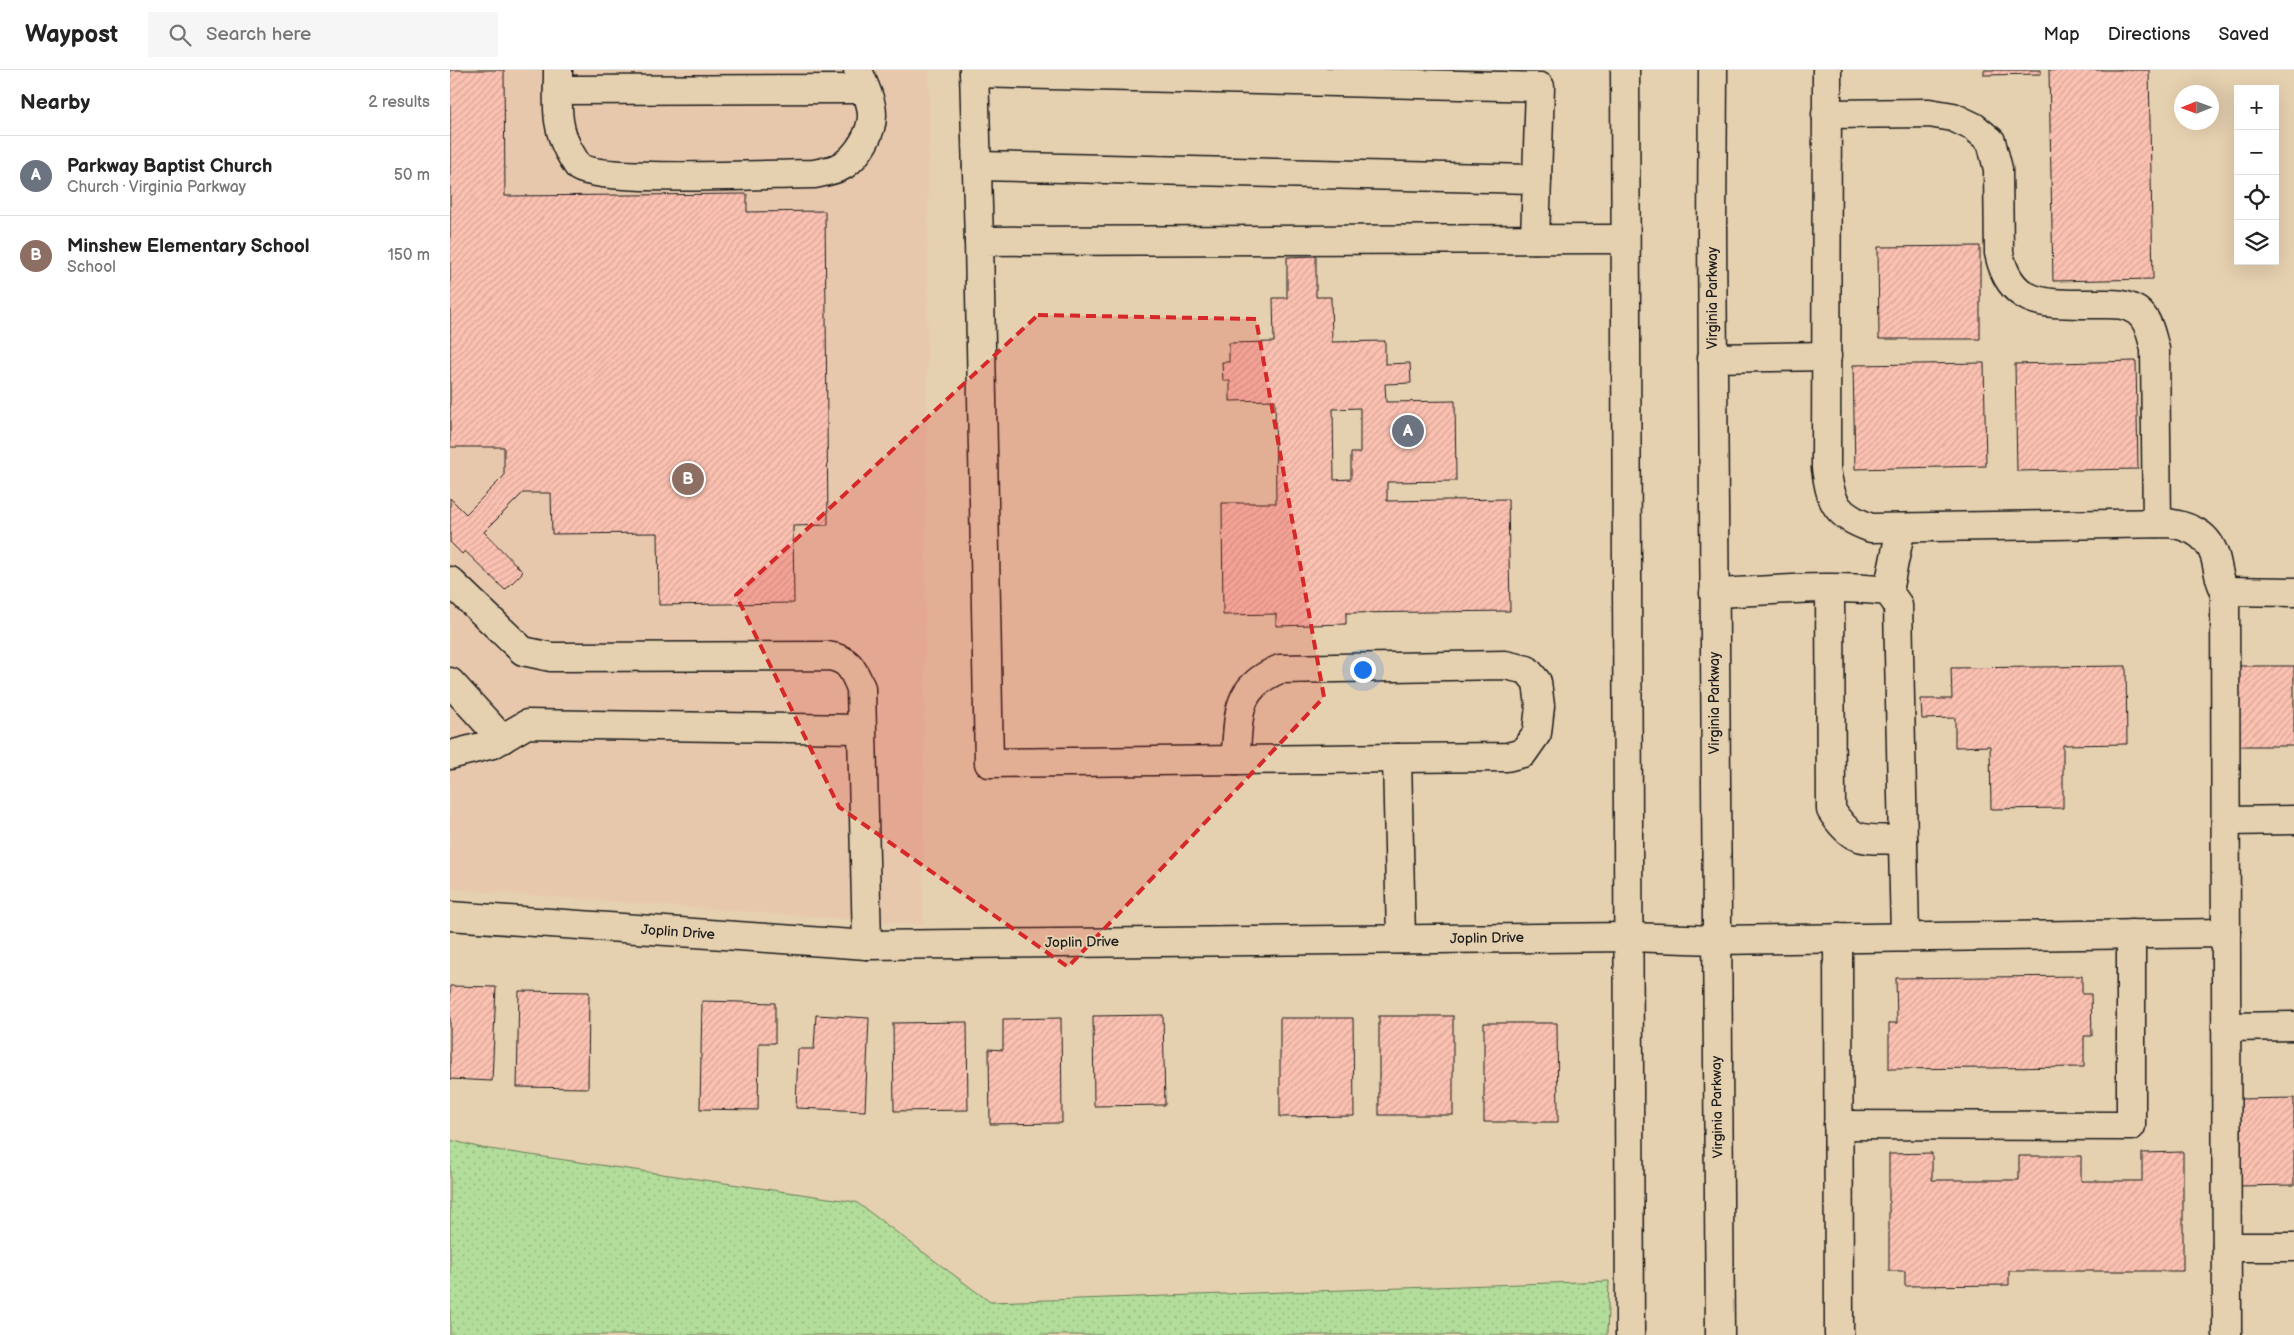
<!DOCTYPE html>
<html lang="en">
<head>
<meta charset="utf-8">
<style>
  body { margin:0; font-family:"Balsamiq Sans",sans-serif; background:#f6f6f6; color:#222 }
  .controls { position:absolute; right:15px; top:15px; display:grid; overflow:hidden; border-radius:0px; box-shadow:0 5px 20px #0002 }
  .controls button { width:45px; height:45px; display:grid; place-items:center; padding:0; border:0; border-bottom:1px solid #e0e0e0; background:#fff; color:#222; font:25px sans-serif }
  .compass { position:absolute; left:1724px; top:15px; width:45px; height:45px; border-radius:50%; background:#fff; box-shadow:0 5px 20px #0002; rotate:269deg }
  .you { position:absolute; left:912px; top:599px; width:18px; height:18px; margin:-12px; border:4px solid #fff; border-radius:50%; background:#1a73e8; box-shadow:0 0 0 8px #1a73e833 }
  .badge { display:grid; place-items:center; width:32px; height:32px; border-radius:50%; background:#c8321e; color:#fff; font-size:16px; font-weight:700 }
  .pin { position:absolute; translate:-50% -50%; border:2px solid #fff; box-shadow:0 1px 5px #0006 }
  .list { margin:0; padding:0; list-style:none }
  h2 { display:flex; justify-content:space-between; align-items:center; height:65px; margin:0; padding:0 20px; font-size:21px }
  h2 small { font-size:16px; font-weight:400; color:#767676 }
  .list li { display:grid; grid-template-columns:32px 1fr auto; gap:15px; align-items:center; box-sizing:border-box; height:80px; padding:0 20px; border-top:1px solid #e0e0e0 }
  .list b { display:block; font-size:19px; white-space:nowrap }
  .list p { margin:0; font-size:16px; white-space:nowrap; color:#767676 }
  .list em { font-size:16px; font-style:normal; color:#767676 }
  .icon { flex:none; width:28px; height:28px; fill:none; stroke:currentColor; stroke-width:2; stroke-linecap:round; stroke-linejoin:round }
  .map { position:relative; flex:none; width:1844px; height:1265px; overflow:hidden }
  header { display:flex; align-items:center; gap:30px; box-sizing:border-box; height:70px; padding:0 25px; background:#fff; border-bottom:1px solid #e0e0e0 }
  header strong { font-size:24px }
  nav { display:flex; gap:28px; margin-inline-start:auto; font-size:18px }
  .search { width:350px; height:45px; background:#f6f6f6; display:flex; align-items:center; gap:12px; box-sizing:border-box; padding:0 18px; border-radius:0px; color:#767676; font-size:19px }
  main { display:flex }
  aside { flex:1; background:#fff }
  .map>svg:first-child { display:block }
  .built { fill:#e8c8ad }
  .grass { fill:url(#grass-dots); stroke:#687c5b }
  .building { fill:url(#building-hatch); stroke:#1c1c1c; fill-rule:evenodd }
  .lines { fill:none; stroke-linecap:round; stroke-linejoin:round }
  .minor-casing { stroke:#1c1c1c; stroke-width:31 }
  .major-casing { stroke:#1c1c1c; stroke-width:31 }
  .minor { stroke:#e5d0af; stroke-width:28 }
  .major { stroke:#e5d0af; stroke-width:28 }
  .marked { fill:#d62828; fill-opacity:0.2; stroke:#d62828; stroke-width:4; stroke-dasharray:10 6; stroke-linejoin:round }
  .labels { text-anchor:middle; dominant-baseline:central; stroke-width:4; stroke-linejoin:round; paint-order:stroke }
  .street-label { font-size:14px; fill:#1c1c1c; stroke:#e5d0af }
</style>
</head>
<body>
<header>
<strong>Waypost</strong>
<div class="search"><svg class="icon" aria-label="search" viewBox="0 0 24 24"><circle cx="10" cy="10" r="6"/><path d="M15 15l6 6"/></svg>Search here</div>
<nav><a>Map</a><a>Directions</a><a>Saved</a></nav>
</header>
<main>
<aside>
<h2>Nearby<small>2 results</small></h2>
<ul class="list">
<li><span class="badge" style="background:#6b7280">A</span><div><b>Parkway Baptist Church</b><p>Church · Virginia Parkway</p></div><em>50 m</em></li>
<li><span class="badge" style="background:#8d6e63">B</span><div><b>Minshew Elementary School</b><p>School</p></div><em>150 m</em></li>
</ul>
</aside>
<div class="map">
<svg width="1844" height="1265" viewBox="0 0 1844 1265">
  <defs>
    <pattern id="grass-dots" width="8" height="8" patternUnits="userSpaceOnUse" patternTransform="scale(1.25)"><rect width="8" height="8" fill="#b3dd9a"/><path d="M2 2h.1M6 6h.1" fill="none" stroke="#99bd84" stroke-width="1.8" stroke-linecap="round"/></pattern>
    <pattern id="building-hatch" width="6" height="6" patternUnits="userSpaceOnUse" patternTransform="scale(1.25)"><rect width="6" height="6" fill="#fbc1b1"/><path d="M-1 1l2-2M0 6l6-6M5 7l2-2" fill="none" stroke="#d7a598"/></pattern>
  </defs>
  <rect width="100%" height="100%" fill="#e5d0af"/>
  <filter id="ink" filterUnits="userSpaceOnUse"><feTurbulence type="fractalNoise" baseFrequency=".02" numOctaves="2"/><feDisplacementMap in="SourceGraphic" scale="10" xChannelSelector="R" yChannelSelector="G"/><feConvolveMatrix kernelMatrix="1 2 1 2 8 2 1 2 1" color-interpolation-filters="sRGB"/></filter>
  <g filter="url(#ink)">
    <path class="built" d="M0 0H479L473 855 0 819Z"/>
    <path class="grass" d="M0 1070 32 1078 406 1132 540 1232 1159 1211 1157 1265H0Z"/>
    <g class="building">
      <path d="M0 0H54L55 126 297 124V142L375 141 378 455 343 456 344 533 209 535 208 463 102 464 101 423H73L34 462 73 502 55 520 15 481 12 484 0 472V428L16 444 54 406V377H0Z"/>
      <path d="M1534 0H1591V4L1534 5Z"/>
      <path d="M1599 0H1699L1703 209 1603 211Z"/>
      <path d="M1530 176V269H1429L1428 177Z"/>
      <path d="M866 186V227H881L882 272 935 271V294L960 293 961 313 935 314 936 332 1005 331 1006 411 937 412V431L1058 429 1060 541 896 543V554L826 556V544L773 545 772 433H826L825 330 780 331V311H773L772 292H779V273L824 272 823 228H837V187ZM910 338V383H901V409L884 410 883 339Z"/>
      <path d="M1686 291 1688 399 1567 401 1565 294Z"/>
      <path d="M1534 293 1536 396 1405 399 1403 295Z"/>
      <path d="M1676 596 1677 674 1613 675V738L1541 739 1540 676 1505 677V648L1472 649 1471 629H1502L1501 598Z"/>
      <path d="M1782 596H1844V676H1783Z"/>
      <path d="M1632 906V924H1641L1642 966H1634V997L1439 999V953H1447L1446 908Z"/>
      <path d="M0 916 46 917 42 1011 0 1009Z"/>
      <path d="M69 921 139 922 138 1018 67 1017Z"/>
      <path d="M252 931 325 933V973H309L308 1040 250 1039Z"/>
      <path d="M366 945 419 948 415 1041 346 1038 348 979H364Z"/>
      <path d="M713 945 715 1035 644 1036 643 946Z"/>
      <rect x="929" y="946" width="74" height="99"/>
      <path d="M611 948 612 1053 540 1054 539 979 553 980V949Z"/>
      <path d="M830 948H903L904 1046 830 1047Z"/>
      <path d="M517 952 518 1040 444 1041 443 953Z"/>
      <path d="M1034 953H1107L1108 1052H1034Z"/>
      <path d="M1844 1028V1115L1789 1116 1788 1029Z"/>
      <path d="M1733 1082V1201H1559V1215L1455 1216V1201H1439V1084L1482 1083V1110H1569V1086H1631V1111H1692V1083Z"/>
    </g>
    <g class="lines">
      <defs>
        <g id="minor">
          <path d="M108 0C108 33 104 59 123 88 125 91 127 95 129 97 153 113 325 104 364 104 374 102 386 100 394 95 409 84 422 63 422 45 422 30 413 14 408 0"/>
          <path d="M524 0 529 171"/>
          <path d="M1377 0 1376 398C1381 434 1386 445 1421 458L1718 453C1745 457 1762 467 1767 495 1769 505 1770 512 1775 521L1777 1265"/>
          <path d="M524 3 1090 17 1085 169"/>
          <path d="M108 20 415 19"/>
          <path d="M1376 44 1479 43 1503 47 1524 57 1541 71 1548 99 1549 183C1561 241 1602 233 1649 234 1663 234 1675 233 1687 241 1699 250 1701 265 1705 279L1707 453"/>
          <path d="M527 96 1087 109"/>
          <path d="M1262 288 1377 286"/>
          <path d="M0 511 73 581 101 587 378 586C400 589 403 600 411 618L417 875"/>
          <path d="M1380 519 1381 740C1404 776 1414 768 1453 770"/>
          <path d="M1438 521 1451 458"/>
          <path d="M1775 521 1844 522"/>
          <path d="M1264 523C1321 521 1380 514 1438 521L1448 535 1455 867"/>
          <path d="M0 612 52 669"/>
          <path d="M0 685 43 674 77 654 411 659"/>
          <path d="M785 690C790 646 783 618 830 599L1055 595 1077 600 1087 612 1090 636 1087 663 1073 683 1057 687 947 688"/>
          <path d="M1776 751 1844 750"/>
          <path d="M0 846 417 875 1179 867 1265 870 1776 863"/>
          <path d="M1388 868 1389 1265"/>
          <path d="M951 869 947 688 539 693 529 171 1175 169"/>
          <path d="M1776 957 1844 956"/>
          <path d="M1388 1055 1681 1056V864"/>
          <path d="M1777 1177H1844"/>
        </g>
        <g id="major">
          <path d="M1175 0 1180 1265"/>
          <path d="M1263 0 1262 162 1270 1265"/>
        </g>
      </defs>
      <use href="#minor" class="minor-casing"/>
      <use href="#major" class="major-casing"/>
      <use href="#minor" class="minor"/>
      <use href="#major" class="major"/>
    </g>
  </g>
  <path class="marked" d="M588 245 806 249 874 627 618 897 389 737 286 525Z"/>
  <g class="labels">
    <g class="street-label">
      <text transform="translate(1262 228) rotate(-90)">Virginia Parkway</text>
      <text transform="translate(1264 633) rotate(-90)">Virginia Parkway</text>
      <text transform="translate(228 862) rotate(4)">Joplin Drive</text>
      <text transform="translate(1037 868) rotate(-1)">Joplin Drive</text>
      <text transform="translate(632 872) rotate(-1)">Joplin Drive</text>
      <text transform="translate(1267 1037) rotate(-91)">Virginia Parkway</text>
    </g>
  </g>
</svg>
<div class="controls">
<button>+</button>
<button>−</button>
<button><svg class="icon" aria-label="locate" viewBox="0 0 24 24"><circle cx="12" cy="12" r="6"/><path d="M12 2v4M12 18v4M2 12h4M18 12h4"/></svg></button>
<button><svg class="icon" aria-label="layers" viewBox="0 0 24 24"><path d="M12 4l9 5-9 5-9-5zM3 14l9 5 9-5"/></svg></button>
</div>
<svg class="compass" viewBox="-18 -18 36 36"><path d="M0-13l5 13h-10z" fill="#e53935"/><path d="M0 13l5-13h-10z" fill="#767676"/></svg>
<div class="you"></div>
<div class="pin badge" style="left:958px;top:361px;background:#6b7280">A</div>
<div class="pin badge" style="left:238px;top:409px;background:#8d6e63">B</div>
</div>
</main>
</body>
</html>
